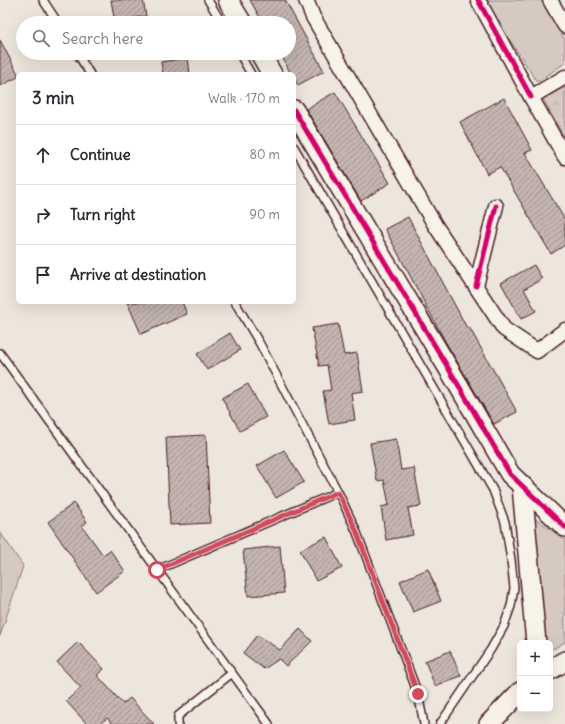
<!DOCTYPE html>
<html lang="en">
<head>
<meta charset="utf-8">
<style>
  body { margin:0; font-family:Delius,sans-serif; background:#f7f7f7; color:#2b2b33 }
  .controls { position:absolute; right:12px; bottom:12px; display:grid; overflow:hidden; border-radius:6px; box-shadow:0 4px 16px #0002 }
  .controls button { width:36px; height:36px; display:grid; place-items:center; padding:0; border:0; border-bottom:1px solid #e1e1e2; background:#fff; color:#2b2b33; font:20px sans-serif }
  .stop { position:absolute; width:12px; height:12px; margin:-9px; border:3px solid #d1495b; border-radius:50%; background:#fff }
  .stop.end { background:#d1495b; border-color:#fff; box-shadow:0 1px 4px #0008 }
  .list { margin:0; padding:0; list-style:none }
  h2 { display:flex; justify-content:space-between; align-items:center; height:52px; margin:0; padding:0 16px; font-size:17px }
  h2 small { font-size:13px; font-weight:400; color:#7c7c81 }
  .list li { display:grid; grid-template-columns:26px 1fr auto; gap:12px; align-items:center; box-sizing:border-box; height:60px; padding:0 16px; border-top:1px solid #e1e1e2 }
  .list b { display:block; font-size:15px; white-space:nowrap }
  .list em { font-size:13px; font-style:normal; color:#7c7c81 }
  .icon { flex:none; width:22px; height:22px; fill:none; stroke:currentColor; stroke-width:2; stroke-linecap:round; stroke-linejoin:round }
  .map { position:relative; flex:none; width:565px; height:724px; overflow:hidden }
  .search { position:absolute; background:#fff; box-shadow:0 4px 16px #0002; left:16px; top:16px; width:280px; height:44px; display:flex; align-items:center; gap:10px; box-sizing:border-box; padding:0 14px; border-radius:22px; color:#7c7c81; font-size:15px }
  .panel { position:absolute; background:#fff; box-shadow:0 4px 16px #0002; left:16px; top:72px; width:280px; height:232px; border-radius:6px }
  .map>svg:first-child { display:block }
  .green { fill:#d5c9c2; stroke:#907476 }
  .park { fill:url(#park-tufts); stroke:#907476 }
  .building { fill:url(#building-hatch); stroke:#4a1f2b }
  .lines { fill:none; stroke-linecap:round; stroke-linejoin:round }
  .lane-casing { stroke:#4a1f2b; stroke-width:10 }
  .street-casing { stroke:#4a1f2b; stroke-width:17 }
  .secondary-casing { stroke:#4a1f2b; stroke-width:22 }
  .lane { stroke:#f7f3e8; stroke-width:7 }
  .street { stroke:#f7f3e8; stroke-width:14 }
  .secondary { stroke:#f7f3e8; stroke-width:19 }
  .cycleway-casing { stroke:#f7f3e8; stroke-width:8 }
  .cycleway { stroke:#d6006c; stroke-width:5 }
  .route { stroke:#d1495b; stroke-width:5 }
</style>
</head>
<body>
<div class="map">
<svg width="565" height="724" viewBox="0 0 565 724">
  <defs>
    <pattern id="park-tufts" width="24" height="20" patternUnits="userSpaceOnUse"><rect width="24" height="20" fill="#d5c9c2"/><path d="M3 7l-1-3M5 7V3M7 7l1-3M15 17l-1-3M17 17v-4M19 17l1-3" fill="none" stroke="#b8aca7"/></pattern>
    <pattern id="building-hatch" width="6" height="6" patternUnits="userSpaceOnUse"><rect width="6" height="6" fill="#c4b5b0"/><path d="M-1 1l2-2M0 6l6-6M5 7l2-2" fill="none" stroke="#a1938f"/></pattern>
  </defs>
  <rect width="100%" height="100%" fill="#ece6dd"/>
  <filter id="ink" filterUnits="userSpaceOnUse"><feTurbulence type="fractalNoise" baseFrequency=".025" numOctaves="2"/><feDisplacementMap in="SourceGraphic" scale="8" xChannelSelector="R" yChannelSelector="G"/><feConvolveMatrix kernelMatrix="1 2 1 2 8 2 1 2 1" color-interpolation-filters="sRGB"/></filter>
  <g filter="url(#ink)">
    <g class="green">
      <path d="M484 0H541L565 40V63L537 82Z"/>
      <path d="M532 516 565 540V642L555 648 551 649 550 643H545Z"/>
      <path d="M0 532 23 566 0 636Z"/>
    </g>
    <path class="park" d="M565 87V139L543 99Z"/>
    <g class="building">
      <path d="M111 0H143L146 16 133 18 134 23H115Z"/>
      <path d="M250 0H285L324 71 298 85 294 79V74H291L280 53H289V23H263Z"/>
      <path d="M0 40 18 74V77L0 86Z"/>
      <path d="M188 58 190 74H163L161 62Z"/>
      <path d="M335 92 390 183 361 201 306 109Z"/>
      <path d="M504 98 532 150 525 153 565 220V245L551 254 500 167 487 174 460 122Z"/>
      <path d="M408 217 467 328 469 327 517 412 494 424 445 341 385 229Z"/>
      <path d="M534 265 542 279 524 289 536 311 521 319 501 283Z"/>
      <path d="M127 302H182L187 314 141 334Z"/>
      <path d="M338 324 344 355 357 353 363 391 351 393 355 420 329 424 323 391 331 390 327 365 319 366 312 328Z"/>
      <path d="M230 333 240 350 207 370 197 354Z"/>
      <path d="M248 384 266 417 240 431 222 398Z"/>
      <path d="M206 435 210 523 170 525 166 437Z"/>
      <path d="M396 439 401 470 414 468 421 506 408 508 413 535 386 540 381 507 389 505 384 480 377 481 370 443Z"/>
      <path d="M284 450 304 482 276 498 257 466Z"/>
      <path d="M74 503 87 522 82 526 103 555 110 550 125 571 96 592 48 522Z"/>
      <path d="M326 537 342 568 316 581 300 550Z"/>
      <path d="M280 546 284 593 248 596 243 550Z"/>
      <path d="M428 569 441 601 413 612 400 581Z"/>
      <path d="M300 629 312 641 286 666 279 659 264 669 243 653 257 635 280 650Z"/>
      <path d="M78 642 104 669 97 675 123 704 130 698 154 724H113L107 718 100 724H87L66 701 81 688 57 662Z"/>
      <path d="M450 651 461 676 435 686 425 661Z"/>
    </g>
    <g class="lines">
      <defs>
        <g id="lane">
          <path d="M43 0 58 23"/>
          <path d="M208 0 222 23"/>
          <path d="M77 53 90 74"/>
          <path d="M239 53 251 74"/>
          <path d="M294 147 493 490 505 522 511 560 514 588 511 606 504 626 491 649 440 724"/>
          <path d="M235 302 260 344 338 492 356 530 418 694 424 724"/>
          <path d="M0 353 269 724"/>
          <path d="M157 570 338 492"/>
          <path d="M178 724V716L232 673"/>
        </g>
        <g id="street">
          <path d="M306 0 313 17 435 225 504 329 537 351 565 330"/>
          <path d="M478 0 531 97"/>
          <path d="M550 0 565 26"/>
          <path d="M565 77 531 97 565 157"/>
          <path d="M476 286 496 206"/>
        </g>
        <g id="secondary">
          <path d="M228 0 242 23"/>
          <path d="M260 53 272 74"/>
          <path d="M294 110 456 381 510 474 565 527"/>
          <path d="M522 486 536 643"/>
          <path d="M550 670 565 661"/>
          <path d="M489 724 520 692"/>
        </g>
      </defs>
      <use href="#lane" class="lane-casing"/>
      <use href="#street" class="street-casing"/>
      <use href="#secondary" class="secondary-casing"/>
      <use href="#lane" class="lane"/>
      <use href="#street" class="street"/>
      <use href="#secondary" class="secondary"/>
      <defs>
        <g id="cycleway">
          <path d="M478 0 531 97"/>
          <path d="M294 110 456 381 510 474 565 527"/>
          <path d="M476 286 496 206"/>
        </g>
      </defs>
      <use href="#cycleway" class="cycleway-casing"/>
      <use href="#cycleway" class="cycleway"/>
    </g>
  </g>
  <g class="lines" filter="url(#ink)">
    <path class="route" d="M157 570 338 492 356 530 418 694"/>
  </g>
</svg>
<div class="controls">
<button>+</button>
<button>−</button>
</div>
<div class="stop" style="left:157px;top:570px"></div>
<div class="stop end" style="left:418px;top:694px"></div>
<div class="search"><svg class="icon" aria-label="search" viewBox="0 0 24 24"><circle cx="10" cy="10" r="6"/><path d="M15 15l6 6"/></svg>Search here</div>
<section class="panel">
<h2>3 min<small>Walk · 170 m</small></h2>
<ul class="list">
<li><svg class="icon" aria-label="ahead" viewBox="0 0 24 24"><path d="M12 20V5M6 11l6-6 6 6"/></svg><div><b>Continue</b></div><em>80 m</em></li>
<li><svg class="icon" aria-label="right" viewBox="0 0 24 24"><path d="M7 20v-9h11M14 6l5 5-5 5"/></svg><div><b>Turn right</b></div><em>90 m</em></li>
<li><svg class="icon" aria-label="arrive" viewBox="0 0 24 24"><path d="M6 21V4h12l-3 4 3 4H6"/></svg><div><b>Arrive at destination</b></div></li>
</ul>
</section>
</div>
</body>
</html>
